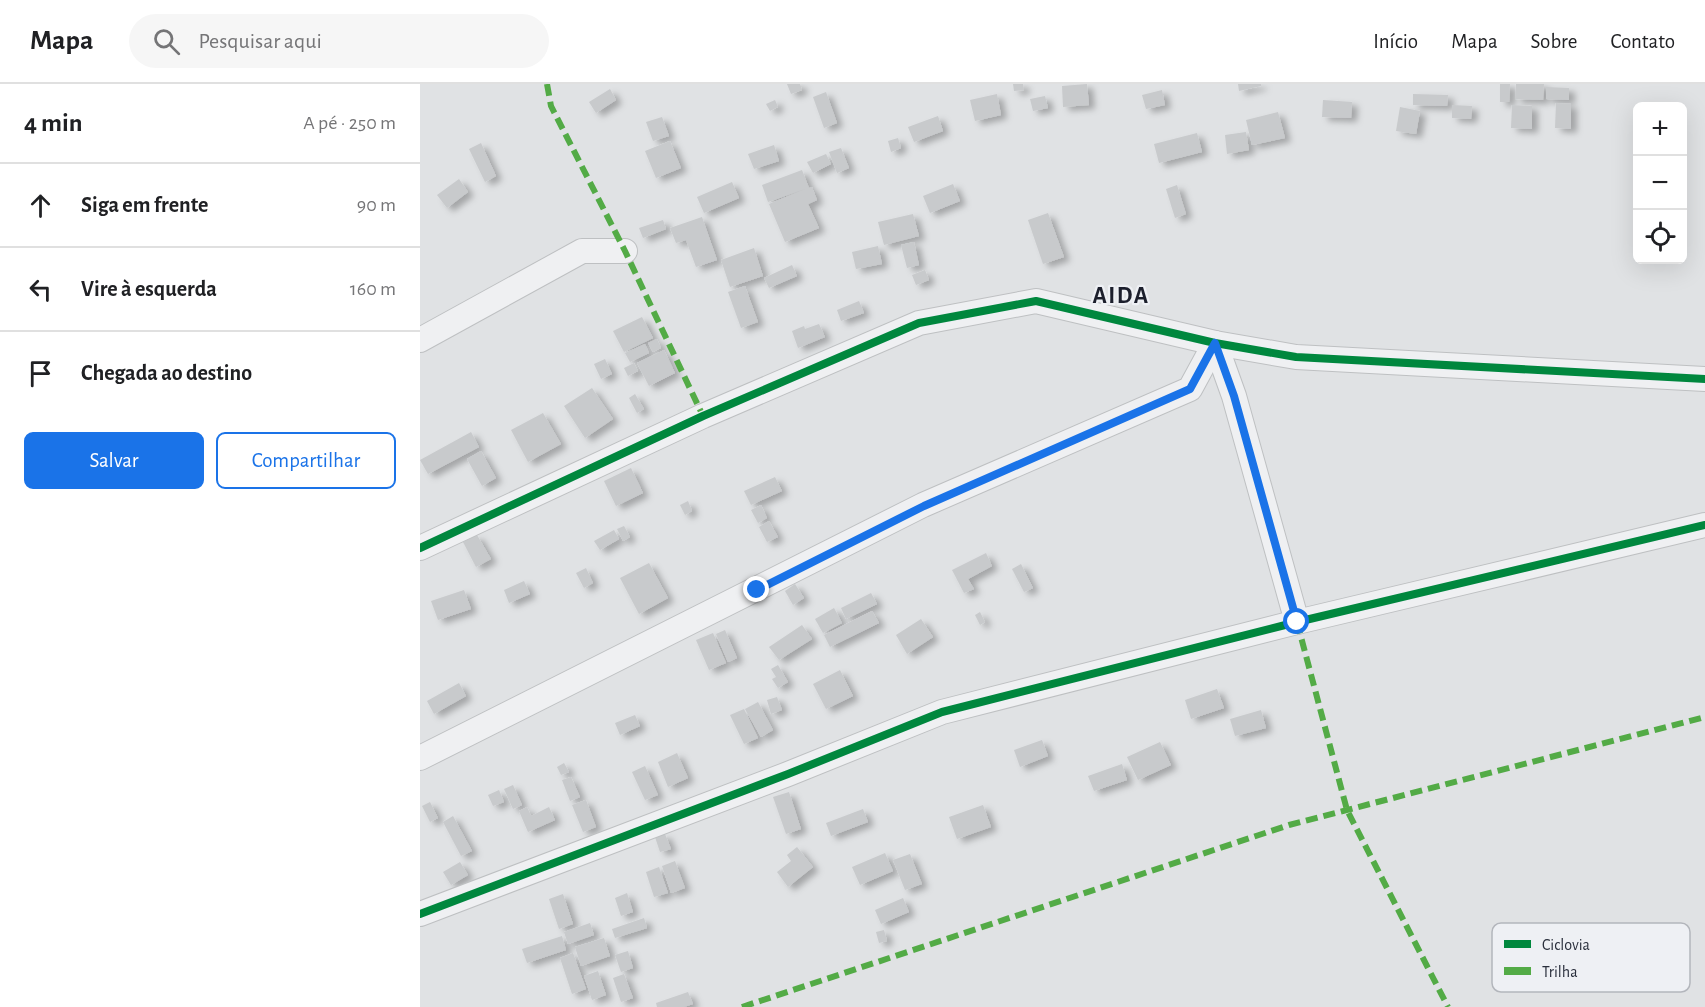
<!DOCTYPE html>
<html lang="pt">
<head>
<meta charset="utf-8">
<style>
  body { margin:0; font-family:"Alegreya Sans",sans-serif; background:#f6f6f6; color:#202124 }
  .controls { position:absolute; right:18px; top:18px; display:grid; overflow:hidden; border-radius:9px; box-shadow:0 6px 24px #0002 }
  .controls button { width:54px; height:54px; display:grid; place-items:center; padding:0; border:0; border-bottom:2px solid #e0e0e0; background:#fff; color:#202124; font:30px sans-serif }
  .stop { position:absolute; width:18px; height:18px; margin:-14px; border:4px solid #1a73e8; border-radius:50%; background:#fff }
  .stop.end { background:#1a73e8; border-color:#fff; box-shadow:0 2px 6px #0008 }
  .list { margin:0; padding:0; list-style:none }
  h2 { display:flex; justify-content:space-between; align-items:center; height:78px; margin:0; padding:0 24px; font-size:26px }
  h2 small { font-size:20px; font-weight:400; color:#757577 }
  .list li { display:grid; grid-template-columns:39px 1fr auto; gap:18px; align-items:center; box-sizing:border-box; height:84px; padding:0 24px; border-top:2px solid #e0e0e0 }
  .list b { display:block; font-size:22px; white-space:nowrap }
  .list em { font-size:20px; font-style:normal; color:#757577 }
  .actions { display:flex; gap:12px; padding:18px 24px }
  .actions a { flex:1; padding:14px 0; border:2px solid #1a73e8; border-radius:9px; text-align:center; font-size:21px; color:#1a73e8 }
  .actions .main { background:#1a73e8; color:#fff }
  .icon { flex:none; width:33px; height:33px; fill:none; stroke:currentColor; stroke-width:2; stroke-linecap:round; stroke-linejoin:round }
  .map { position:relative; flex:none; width:1285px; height:923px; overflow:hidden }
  header { display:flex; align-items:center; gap:36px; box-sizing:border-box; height:84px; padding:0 30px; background:#fff; border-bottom:2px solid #e0e0e0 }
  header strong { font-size:28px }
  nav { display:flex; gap:33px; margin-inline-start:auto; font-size:21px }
  .search { width:420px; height:54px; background:#f6f6f6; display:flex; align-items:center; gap:15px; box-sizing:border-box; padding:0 21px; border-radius:33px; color:#757577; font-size:22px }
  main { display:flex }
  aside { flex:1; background:#fff }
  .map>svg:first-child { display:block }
  .building { fill:#c8cacc; filter:url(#shadow) }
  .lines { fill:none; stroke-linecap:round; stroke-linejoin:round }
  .minor-casing { stroke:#bec0c2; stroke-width:26 }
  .minor { stroke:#eff0f2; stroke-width:24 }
  .quiet { stroke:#53ab46; stroke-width:6; stroke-dasharray:12 6; stroke-linecap:butt }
  .cycleway-casing { stroke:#eef0f4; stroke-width:11 }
  .cycleway { stroke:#00873e; stroke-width:8 }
  .route { stroke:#1a73e8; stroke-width:8 }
  .labels { text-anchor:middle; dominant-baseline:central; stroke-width:4.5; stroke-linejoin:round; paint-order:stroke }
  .district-label { font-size:24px; font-weight:bold; letter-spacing:1.5px; fill:#1c1f2c; stroke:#eef0f4 }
  .key { fill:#eef0f4; stroke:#b3b6bc; stroke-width:1.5 }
  .key-label { font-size:16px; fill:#292e3b }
</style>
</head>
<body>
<header>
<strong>Mapa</strong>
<div class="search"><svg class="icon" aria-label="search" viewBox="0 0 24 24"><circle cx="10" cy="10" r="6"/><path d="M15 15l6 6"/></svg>Pesquisar aqui</div>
<nav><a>Início</a><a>Mapa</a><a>Sobre</a><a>Contato</a></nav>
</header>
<main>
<aside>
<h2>4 min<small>A pé · 250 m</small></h2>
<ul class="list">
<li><svg class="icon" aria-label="ahead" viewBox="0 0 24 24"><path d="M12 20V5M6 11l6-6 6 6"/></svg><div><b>Siga em frente</b></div><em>90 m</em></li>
<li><svg class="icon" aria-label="left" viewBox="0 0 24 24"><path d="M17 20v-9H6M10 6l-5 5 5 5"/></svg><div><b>Vire à esquerda</b></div><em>160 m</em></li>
<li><svg class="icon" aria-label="arrive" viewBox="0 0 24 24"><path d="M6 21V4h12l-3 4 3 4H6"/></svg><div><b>Chegada ao destino</b></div></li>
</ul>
<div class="actions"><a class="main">Salvar</a><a>Compartilhar</a></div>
</aside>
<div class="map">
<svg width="1285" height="923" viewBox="0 0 1285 923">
  <defs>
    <filter id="shadow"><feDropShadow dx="6" dy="4" stdDeviation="3" flood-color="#0004"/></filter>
  </defs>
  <rect width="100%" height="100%" fill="#e0e2e4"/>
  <g class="building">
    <path d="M367 0H380L382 6 371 10Z"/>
    <path d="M593 0H603L604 6 594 7Z"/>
    <path d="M667 0 669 21 643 23 642 2Z"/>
    <path d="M818 0H841V2L819 7Z"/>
    <path d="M1080 0H1090L1089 18H1080Z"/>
    <path d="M1096 0H1124L1123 16 1095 15Z"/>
    <path d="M1126 3 1149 4V16L1126 15Z"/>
    <path d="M190 5 196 16 176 29 169 18Z"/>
    <path d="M742 6 745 21 726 25 722 11Z"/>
    <path d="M406 8 417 39 404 44 393 13Z"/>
    <path d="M577 10 581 31 555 37 550 16Z"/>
    <path d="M993 10 1028 11 1027 22 993 21Z"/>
    <path d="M625 12 628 24 613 27 610 15Z"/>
    <path d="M355 16 358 23 350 27 346 20Z"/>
    <path d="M903 16 932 18 931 34 902 33Z"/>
    <path d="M1136 19 1151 20V45L1135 44Z"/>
    <path d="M1032 21 1052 22 1051 35 1032 34Z"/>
    <path d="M1092 21 1112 22V45L1091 44Z"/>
    <path d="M980 23 1000 27 996 50 976 47Z"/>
    <path d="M858 28 865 54 832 61 826 36Z"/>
    <path d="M518 32 523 47 494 58 488 43Z"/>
    <path d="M242 33 249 52 233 57 226 38Z"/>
    <path d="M826 48 829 66 807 70 805 51Z"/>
    <path d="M777 49 782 68 739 79 734 60Z"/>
    <path d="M478 54 481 64 471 68 468 57Z"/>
    <path d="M250 57 261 84 236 94 225 67Z"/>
    <path d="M61 59 76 92 65 98 49 65Z"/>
    <path d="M354 61 359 77 334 85 328 70Z"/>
    <path d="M421 64 429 84 417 89 409 68Z"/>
    <path d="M406 70 411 80 393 89 387 78Z"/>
    <path d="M382 86 389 104 392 103 397 116 388 120 399 144 365 158 349 120 385 105 348 118 342 101Z"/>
    <path d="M39 95 48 108 27 124 17 111Z"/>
    <path d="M312 98 319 114 284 129 277 113Z"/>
    <path d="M533 100 540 117 510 129 503 112Z"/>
    <path d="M757 101 766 130 755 134 746 105Z"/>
    <path d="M628 129 644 173 623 180 608 136Z"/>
    <path d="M493 130 499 152 464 161 458 138Z"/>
    <path d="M282 133 297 176 276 183 266 156 256 159 250 144Z"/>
    <path d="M243 136 246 145 223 154 219 144Z"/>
    <path d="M494 158 499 181 487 184 481 161Z"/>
    <path d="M458 162 462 180 436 185 432 168Z"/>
    <path d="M334 164 343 192 310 203 301 176Z"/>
    <path d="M372 181 377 192 349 204 344 194Z"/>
    <path d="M505 186 509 196 496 201 492 191Z"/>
    <path d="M325 202 338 238 321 244 308 208Z"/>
    <path d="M439 217 444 229 421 237 417 226Z"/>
    <path d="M222 233 233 254 204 268 193 247Z"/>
    <path d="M399 240 405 253 378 264 372 247 384 242 385 245Z"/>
    <path d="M237 255 241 264 233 268 228 259Z"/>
    <path d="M225 260 229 269 210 278 205 269Z"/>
    <path d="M244 266 255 289 229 302 217 279Z"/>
    <path d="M185 275 192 290 181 295 174 280Z"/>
    <path d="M214 279 218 287 208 292 204 284Z"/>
    <path d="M172 304 193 335 165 354 144 322Z"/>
    <path d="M215 310 224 325 217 329 209 314Z"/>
    <path d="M123 329 141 360 108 378 91 346Z"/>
    <path d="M51 348 59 363 8 390 0 376Z"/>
    <path d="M61 367 76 394 62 402 47 375Z"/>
    <path d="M211 384 223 409 196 422 184 397Z"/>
    <path d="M355 393 362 407 331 421 324 407Z"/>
    <path d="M268 417 272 427 265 431 260 421Z"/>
    <path d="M341 421 347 434 338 439 331 426Z"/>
    <path d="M349 437 358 453 347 458 339 443Z"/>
    <path d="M204 442 210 453 203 457 197 445Z"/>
    <path d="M194 446 199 455 180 466 174 457Z"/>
    <path d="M57 451 71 475 56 483 43 458Z"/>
    <path d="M566 469 572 482 548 495 554 505 544 509 532 486Z"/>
    <path d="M229 479 248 514 219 530 200 494Z"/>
    <path d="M601 480 613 504 604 508 592 485Z"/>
    <path d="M166 484 173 499 164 504 156 489Z"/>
    <path d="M104 497 110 510 89 519 84 506Z"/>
    <path d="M375 500 384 514 373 521 365 507Z"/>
    <path d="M44 506 51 525 18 536 11 517Z"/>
    <path d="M451 509 457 520 426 535 421 524Z"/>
    <path d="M414 524 422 539 403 549 395 535Z"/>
    <path d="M452 527 459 539 410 563 404 551Z"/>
    <path d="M560 528 565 538 560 541 555 531Z"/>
    <path d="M501 535 513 553 487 570 476 551Z"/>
    <path d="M382 541 392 555 359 576 349 563Z"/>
    <path d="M305 546 317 574 308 578 296 550Z"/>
    <path d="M293 549 306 579 289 586 276 556Z"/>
    <path d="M358 581 368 598 358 604 352 595 356 593 351 585Z"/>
    <path d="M420 586 433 612 406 625 393 600Z"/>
    <path d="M39 599 46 612 14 630 7 617Z"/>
    <path d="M797 605 804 624 771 635 765 616Z"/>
    <path d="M357 613 362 626 351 630 347 616Z"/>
    <path d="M338 618 353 646 341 653 325 625Z"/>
    <path d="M324 625 338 654 324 660 310 631Z"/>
    <path d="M841 626 846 644 815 652 810 635Z"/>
    <path d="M215 631 220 642 200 651 195 639Z"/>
    <path d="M622 656 628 672 600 683 594 666Z"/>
    <path d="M740 658 751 681 718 696 707 673Z"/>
    <path d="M257 669 268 694 248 703 238 678Z"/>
    <path d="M144 679 149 688 141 691 137 683Z"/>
    <path d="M702 680 707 696 674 707 668 692Z"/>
    <path d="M225 682 238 711 225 716 212 688Z"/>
    <path d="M151 693 160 713 150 717 142 696Z"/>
    <path d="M93 701 102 721 93 725 84 705Z"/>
    <path d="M79 706 84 718 73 722 68 711Z"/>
    <path d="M369 708 381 745 366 750 353 713Z"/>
    <path d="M166 716 176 743 163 748 152 721Z"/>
    <path d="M10 718 18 734 10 738 2 722Z"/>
    <path d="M563 721 571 743 537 755 529 733Z"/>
    <path d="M107 723 111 732 129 723 135 736 108 748 99 727Z"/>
    <path d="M443 725 448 738 411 752 406 739Z"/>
    <path d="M33 732 52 767 41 772 23 738Z"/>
    <path d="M245 750 251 765 240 768 235 753Z"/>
    <path d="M377 763 393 783 368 803 357 788 371 777 367 771Z"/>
    <path d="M465 769 473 787 440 801 432 783Z"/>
    <path d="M490 770 502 800 485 806 473 776Z"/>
    <path d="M255 777 265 804 251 809 242 782Z"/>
    <path d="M40 778 48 791 31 801 23 788Z"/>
    <path d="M239 783 248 809 234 813 226 788Z"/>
    <path d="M207 809 213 828 201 832 195 814Z"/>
    <path d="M143 810 153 840 139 845 129 815Z"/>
    <path d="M483 814 489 828 461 840 455 826Z"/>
    <path d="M224 834 227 844 195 854 192 845Z"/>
    <path d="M170 839 174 851 148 860 144 848Z"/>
    <path d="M464 846 467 857 459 859 456 848Z"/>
    <path d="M142 852 146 866 107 879 102 865Z"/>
    <path d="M184 854 190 872 161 882 155 863Z"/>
    <path d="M208 867 213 884 201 888 195 871Z"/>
    <path d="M153 869 166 905 152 910 140 874Z"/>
    <path d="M178 887 186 911 172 916 164 892Z"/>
    <path d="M204 890 213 914 201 918 193 894Z"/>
    <path d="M268 908 273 920 264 923H237L236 919Z"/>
  </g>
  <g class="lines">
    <defs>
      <g id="minor">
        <path d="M0 256 162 167H205"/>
        <path d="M795 259 814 312 877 538"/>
        <path d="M0 464 283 332 499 239 616 217 795 259 876 273 1285 295"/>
        <path d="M0 674 503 421 770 305 795 259"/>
        <path d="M0 830 368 690 522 628 877 538 1285 441"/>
      </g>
    </defs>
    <use href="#minor" class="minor-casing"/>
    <use href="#minor" class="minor"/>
    <g class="quiet">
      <path d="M127 0 131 22 205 167 283 332"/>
      <path d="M877 538 927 726 1028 923"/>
      <path d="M322 923 869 741 1285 633"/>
    </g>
    <defs>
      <g id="cycleway">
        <path d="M0 464 283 332 499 239 616 217 795 259 876 273 1285 295"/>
        <path d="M0 830 368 690 522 628 877 538 1285 441"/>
      </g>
    </defs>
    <use href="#cycleway" class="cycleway-casing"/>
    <use href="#cycleway" class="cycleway"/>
  </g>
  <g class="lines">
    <path class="route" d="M337 506 504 422 770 305 795 259 814 312 877 538"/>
  </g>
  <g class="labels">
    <g class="district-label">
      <text x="701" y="212">AIDA</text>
    </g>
  </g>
  <rect x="1072" y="839" width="198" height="69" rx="9" class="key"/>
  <rect x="1084" y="856" width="27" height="8" fill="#00873e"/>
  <rect x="1084" y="883" width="27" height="8" fill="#53ab46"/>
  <g class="key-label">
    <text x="1122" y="866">Ciclovia</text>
    <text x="1122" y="893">Trilha</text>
  </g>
</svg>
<div class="controls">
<button>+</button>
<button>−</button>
<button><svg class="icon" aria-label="locate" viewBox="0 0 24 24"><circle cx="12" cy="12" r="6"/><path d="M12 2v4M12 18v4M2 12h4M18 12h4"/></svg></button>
</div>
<div class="stop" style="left:877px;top:538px"></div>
<div class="stop end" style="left:337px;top:506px"></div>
</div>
</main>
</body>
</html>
